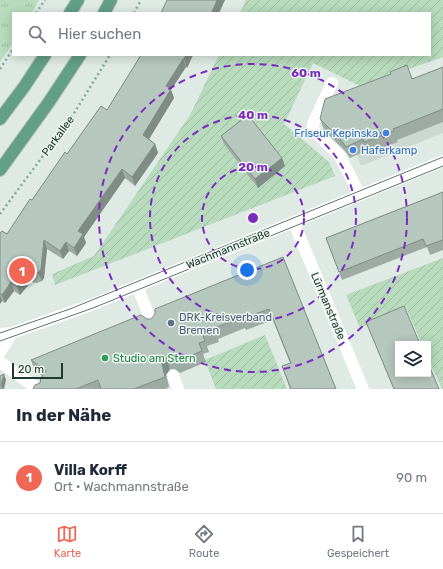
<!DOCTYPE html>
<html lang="de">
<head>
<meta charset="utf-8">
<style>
  body { margin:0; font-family:Rubik,sans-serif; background:#f6f6f7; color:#1f2937 }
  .controls { position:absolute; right:12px; bottom:12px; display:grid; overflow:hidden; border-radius:0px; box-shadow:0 2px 10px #0003 }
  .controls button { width:36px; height:36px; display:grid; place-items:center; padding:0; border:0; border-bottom:1px solid #e0e1e3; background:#fff; color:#1f2937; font:20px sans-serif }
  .scale { position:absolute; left:12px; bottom:10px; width:51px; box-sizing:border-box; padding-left:4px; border:2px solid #20392f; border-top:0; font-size:11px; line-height:14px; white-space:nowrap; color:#20392f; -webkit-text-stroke:3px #eef6f1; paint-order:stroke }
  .you { position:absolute; left:247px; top:270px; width:14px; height:14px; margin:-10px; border:3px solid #fff; border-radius:50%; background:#1a73e8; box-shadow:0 0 0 6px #1a73e833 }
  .badge { display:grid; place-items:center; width:26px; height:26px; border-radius:50%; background:#f06855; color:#fff; font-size:13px; font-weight:700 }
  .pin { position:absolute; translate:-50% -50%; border:2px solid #fff; box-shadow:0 1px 4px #0006 }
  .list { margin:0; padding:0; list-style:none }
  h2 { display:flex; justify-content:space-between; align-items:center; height:52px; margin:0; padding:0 16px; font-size:17px }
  h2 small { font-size:13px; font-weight:400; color:#747a83 }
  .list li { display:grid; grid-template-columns:26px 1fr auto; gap:12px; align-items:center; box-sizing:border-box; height:72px; padding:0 16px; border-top:1px solid #e0e1e3 }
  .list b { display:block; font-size:15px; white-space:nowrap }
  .list p { margin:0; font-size:13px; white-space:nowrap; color:#747a83 }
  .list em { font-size:13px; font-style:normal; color:#747a83 }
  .icon { flex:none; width:22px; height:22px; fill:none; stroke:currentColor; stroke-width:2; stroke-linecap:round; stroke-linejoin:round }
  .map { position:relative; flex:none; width:443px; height:389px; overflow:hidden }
  .search { position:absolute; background:#fff; box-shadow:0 2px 10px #0003; left:12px; right:12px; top:12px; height:44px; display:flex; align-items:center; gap:10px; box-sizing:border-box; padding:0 14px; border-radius:0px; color:#747a83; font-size:15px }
  .sheet { height:124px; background:#fff }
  nav { display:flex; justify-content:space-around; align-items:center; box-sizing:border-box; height:56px; border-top:1px solid #e0e1e3; background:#fff; font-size:11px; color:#747a83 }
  nav a { display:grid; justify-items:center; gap:2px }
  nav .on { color:#f06855 }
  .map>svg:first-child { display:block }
  .built { fill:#ccd9d2 }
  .park { fill:url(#park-tufts) }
  .garden { fill:url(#garden-furrows) }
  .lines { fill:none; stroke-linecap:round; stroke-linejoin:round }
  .major-casing { stroke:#bcc4c1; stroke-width:14 }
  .path { stroke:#7fad99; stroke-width:2.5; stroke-dasharray:2 3; stroke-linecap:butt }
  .minor { stroke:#fff; stroke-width:12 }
  .major { stroke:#639f88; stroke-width:12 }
  .tram { stroke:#5a756a; stroke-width:1 }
  .wall { fill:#9daba3 }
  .shaded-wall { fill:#7f8b85 }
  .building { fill:#b6c7be; stroke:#7f8b85 }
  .ring { fill:none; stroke:#7b2cbf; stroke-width:2; stroke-dasharray:7 5 }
  .shop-dot { fill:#3f7fe0; stroke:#eef6f1; stroke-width:1.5 }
  .service-dot { fill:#5c6f8a; stroke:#eef6f1; stroke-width:1.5 }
  .leisure-dot { fill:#2e9e5b; stroke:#eef6f1; stroke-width:1.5 }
  .labels { text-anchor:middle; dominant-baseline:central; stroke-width:3; stroke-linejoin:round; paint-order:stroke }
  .shop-label { font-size:11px; fill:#366cbe; stroke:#eef6f1; text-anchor:end }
  .street-label { font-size:11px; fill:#20392f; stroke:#eef6f1 }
  .service-label { font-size:11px; fill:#4e5e75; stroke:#eef6f1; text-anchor:start }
  .leisure-label { font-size:11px; fill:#27864d; stroke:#eef6f1; text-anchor:start }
  .centre { fill:#7b2cbf; stroke:#eef6f1; stroke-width:2 }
  .ring-label { font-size:12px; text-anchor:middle; font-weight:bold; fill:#7b2cbf; stroke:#eef6f1; stroke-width:3; stroke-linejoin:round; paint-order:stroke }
</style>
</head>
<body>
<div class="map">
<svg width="443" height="389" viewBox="0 0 443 389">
  <defs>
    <pattern id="park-tufts" width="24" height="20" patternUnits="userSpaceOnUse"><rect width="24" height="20" fill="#b7dbbc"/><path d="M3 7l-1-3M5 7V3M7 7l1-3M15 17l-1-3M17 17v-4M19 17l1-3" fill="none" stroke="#9dbda2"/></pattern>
    <pattern id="garden-furrows" width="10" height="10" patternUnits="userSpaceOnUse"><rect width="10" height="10" fill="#b7dbbc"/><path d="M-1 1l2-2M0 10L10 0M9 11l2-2" fill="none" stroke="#9dbda2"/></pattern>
  </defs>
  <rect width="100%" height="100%" fill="#deeae3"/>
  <path class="built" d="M443 69V133L361 166 340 109Z"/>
  <path class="park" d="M0 0H39L32 13H13V43L0 62Z"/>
  <g class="garden">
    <path d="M246 0H443V57L360 86 313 63 284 124 329 162 335 176 55 285 52 274 94 256 190 115 219 55H430V13H240Z"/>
    <path d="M443 258V389H442L428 358V344H422L406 308 360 328 346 295Z"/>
    <path d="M265 335 287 389H216L205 360Z"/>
  </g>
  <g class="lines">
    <defs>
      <g id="major">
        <path d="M70 13 78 0"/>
        <path d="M104 13 111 0"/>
        <path d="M0 119 24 87 45 55"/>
        <path d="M0 170 49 102 80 55"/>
      </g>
    </defs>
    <use href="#major" class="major-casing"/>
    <g class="path">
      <path d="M36 13 45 0"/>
      <path d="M134 13 141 0"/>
      <path d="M0 69 13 49"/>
      <path d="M0 214 71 118 110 55"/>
    </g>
    <g class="minor">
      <path d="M332 83 313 124V128L315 132 340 156 360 195"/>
      <path d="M294 223 363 389"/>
      <path d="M137 286 152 323"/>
      <path d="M0 334 12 333 91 305 443 161"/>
      <path d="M0 352 12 333"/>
      <path d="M0 362 38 389"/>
      <path d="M173 376 178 389"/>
    </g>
    <use href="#major" class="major"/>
    <g class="tram">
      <path d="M0 333 70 309 443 157"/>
      <path d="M0 341 93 308 443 166"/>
    </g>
  </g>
  <g class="wall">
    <path d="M141 55H193L187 68 186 67 171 90 174 98 149 139 155 144 158 153 135 186 125 178 84 237 86 243 77 256 69 251 63 259 47 249 44 278 42 281 37 283 31 282 20 295 14 291 5 303 2 301 0 304V233L7 234 67 154 107 110Z"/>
    <path d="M443 67V122L397 140 398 142 368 153 367 150 350 158 345 151 324 130 320 119Z"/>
    <path d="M221 136 282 158 285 166 258 188 224 144Z"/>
    <path d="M443 192V250L430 255 427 247 342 280 326 238Z"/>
    <path d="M283 257 336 389H290L282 366 290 363 273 320 246 330 245 328 218 339 219 342 207 346 209 352 203 354 206 362 180 373 175 369H170L166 375 169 387 166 389H33L40 383 42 376 35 371 31 360 147 319H151Z"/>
    <path d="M366 322 439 389H394Z"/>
  </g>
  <g class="shaded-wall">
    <path d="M217 0H225L219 13H212V12Z"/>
    <path d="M186 55H193L187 68 184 59Z"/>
    <path d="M183 59 186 67 171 90 174 98 146 144 143 135 166 86Z"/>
    <path d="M155 144 158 153 135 186 132 177Z"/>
    <path d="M282 158 285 166 258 188 255 179Z"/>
    <path d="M122 169 125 178 84 237 86 243 77 256 74 248 78 231Z"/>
    <path d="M44 240 47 249 44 278 42 281 38 273Z"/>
    <path d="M66 242 69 251 63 259 60 251Z"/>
    <path d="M28 273 31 282 20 295 17 287Z"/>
    <path d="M11 282 14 291 5 303 2 295Z"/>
    <path d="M0 295 2 301 0 304Z"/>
    <path d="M166 358 170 369 166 375 169 387 162 364Z"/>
    <path d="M4 374 6 380 4 389H3L1 385Z"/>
  </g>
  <g class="building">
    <path d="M167 0H217L212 12 214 13H161Z"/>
    <path d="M141 55H186L184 59H183L166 86 171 89 143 135 155 144 132 177 122 169 78 231 83 234 74 248 66 242 60 251 44 240 41 269 38 273 34 274 28 273 17 287 11 282 2 295 0 293V233L2 231 7 234 30 199 32 200 65 152 67 154 101 106 107 110Z"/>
    <path d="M407 65 412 79 443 67V109L393 129 394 131 364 142 363 139 346 147 341 140 320 119 325 99 391 74 390 72Z"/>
    <path d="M248 115 282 158 255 179 221 136Z"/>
    <path d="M443 192V240L426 246 423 239 339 272 326 238Z"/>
    <path d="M283 257 336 389H291L282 366 291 363 269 309 242 319 241 318 214 328 215 331 203 336 205 341 199 343 202 351 176 362 171 358H166L162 364 165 377 134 389H101L98 380 76 389H33L35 385 40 383 41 378 46 371 31 360 141 315 147 319H151L155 314V309Z"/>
    <path d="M404 306 420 344H398V374H428V363L439 389H394L366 322Z"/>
    <path d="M4 374 1 385 3 389H0V376Z"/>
  </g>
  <g class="ring">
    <circle cx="253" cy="218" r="51"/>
    <circle cx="253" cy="218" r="103"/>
    <circle cx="253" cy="218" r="154"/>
  </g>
  <g class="shop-dot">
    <circle cx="386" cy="133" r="4"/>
    <circle cx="353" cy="150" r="4"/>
  </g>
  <circle class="service-dot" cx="171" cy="323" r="4"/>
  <circle class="leisure-dot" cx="105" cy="358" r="4"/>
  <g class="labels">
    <g class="shop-label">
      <text x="378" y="133">Friseur Kepinska</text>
      <text x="361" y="150" text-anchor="start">Haferkamp</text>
    </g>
    <g class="street-label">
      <text transform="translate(58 136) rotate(-54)">Parkallee</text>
      <text transform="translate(228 249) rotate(-22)">Wachmannstraße</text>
      <text transform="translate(328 306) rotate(67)">Lürmanstraße</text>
    </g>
    <g class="service-label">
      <text x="179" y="317">DRK-Kreisverband<tspan x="179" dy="13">Bremen</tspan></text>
    </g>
    <g class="leisure-label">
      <text x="113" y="358">Studio am Stern</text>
    </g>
  </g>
  <circle cx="253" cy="218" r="6" class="centre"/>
  <g class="ring-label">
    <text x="306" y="77">60 m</text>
    <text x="253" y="119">40 m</text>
    <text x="253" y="171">20 m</text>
  </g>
</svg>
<div class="controls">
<button><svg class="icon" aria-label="layers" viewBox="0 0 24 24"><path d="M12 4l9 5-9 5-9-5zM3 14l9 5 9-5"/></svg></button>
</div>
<div class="scale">20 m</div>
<div class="you"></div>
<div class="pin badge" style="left:22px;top:271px">1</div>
<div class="search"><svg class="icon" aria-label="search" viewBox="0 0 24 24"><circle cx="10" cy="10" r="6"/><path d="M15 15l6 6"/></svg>Hier suchen</div>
</div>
<section class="sheet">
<h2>In der Nähe<small></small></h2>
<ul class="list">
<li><span class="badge">1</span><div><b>Villa Korff</b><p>Ort · Wachmannstraße</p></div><em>90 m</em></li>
</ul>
</section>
<nav>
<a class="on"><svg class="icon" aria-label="map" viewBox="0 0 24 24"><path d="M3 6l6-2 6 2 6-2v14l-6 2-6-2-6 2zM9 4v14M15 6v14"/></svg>Karte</a>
<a><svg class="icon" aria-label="directions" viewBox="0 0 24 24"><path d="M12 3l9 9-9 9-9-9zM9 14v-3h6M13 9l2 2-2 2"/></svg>Route</a>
<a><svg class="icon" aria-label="saved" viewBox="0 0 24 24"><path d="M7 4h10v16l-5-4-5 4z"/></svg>Gespeichert</a>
</nav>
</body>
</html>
